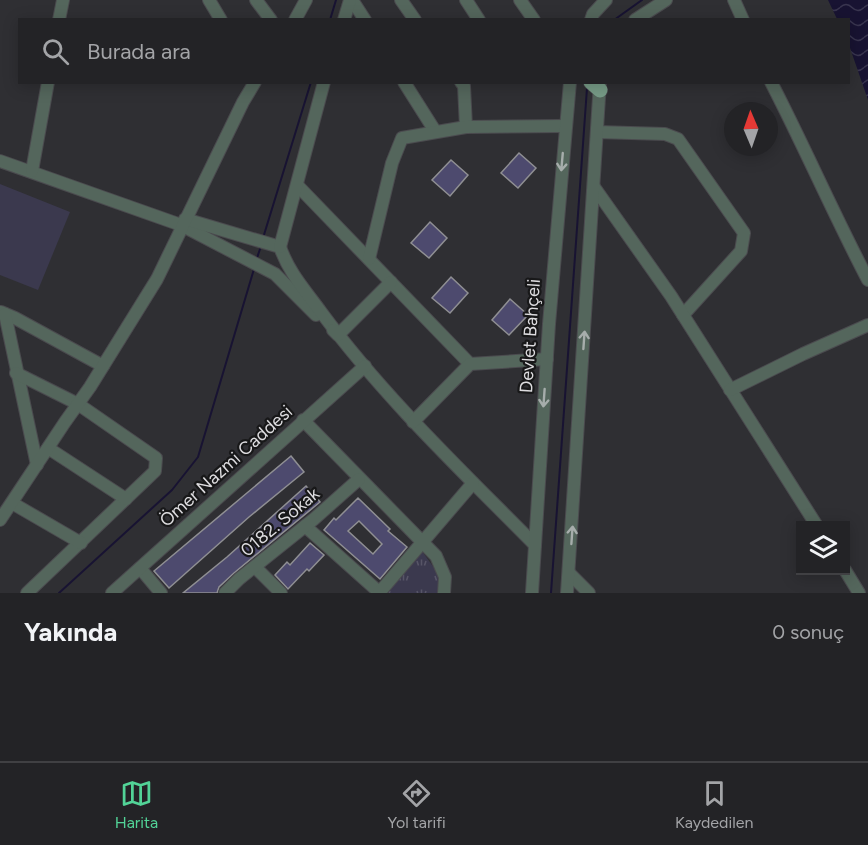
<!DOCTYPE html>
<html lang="tr">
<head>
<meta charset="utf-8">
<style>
  body { margin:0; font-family:Figtree,sans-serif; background:#2f2f32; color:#f1f3f6 }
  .controls { position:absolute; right:18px; bottom:18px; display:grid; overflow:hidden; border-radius:0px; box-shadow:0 3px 15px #0003 }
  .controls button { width:54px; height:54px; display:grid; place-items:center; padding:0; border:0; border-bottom:2px solid #404043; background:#232326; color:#f1f3f6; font:30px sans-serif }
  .compass { position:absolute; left:724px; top:102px; width:54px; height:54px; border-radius:50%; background:#232326; box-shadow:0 3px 15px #0003; rotate:358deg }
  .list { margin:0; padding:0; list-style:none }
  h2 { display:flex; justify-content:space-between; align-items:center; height:78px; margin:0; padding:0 24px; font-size:26px }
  h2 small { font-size:20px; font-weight:400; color:#a3a4a7 }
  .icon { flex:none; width:33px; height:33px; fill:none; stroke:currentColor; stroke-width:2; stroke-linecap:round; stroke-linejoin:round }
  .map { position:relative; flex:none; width:868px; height:593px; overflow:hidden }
  .search { position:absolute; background:#232326; box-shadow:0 3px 15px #0003; left:18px; right:18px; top:18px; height:66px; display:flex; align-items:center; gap:15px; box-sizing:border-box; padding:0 21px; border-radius:0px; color:#a3a4a7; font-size:22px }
  .sheet { height:168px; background:#232326 }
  nav { display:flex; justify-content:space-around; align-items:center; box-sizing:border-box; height:84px; border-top:2px solid #404043; background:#232326; font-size:16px; color:#a3a4a7 }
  nav a { display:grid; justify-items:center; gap:3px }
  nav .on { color:#52d397 }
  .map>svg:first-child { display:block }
  .park { fill:url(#park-tufts) }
  .pitch { fill:#3b394e }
  .water { fill:url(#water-waves) }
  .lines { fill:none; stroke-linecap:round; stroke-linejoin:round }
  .stream { stroke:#181332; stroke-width:2 }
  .building { fill:#4d4a6e; stroke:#8f8f93; stroke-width:1.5; fill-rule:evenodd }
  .minor-casing { stroke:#4b4b4f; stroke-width:14 }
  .major-casing { stroke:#4b4b4f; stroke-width:16 }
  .minor { stroke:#54665c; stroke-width:12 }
  .major { stroke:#779c87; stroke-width:15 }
  .oneway { stroke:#a6adab }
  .labels { text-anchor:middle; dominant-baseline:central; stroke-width:4.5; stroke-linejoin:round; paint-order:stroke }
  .street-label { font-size:18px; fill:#dddcdf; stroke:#181819 }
</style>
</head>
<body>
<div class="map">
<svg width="868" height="593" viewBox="0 0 868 593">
  <defs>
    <pattern id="park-tufts" width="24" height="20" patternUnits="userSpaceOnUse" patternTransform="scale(1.5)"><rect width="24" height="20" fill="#3b394e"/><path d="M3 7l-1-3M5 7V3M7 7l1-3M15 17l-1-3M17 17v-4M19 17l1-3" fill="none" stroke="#575567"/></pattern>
    <pattern id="water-waves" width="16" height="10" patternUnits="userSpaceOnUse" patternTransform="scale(1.5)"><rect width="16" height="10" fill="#181332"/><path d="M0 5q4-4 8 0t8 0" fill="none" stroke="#39354f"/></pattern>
  </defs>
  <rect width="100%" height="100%" fill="#2f2f33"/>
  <path class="park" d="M421 550 440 576 439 593H384Z"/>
  <path class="pitch" d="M0 184 70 212 38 290 0 275Z"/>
  <path class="water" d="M828 0H868V100L849 45 848 20 837 19Z"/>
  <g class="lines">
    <g class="stream">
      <path d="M330 20 336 0"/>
      <path d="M614 20 642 0"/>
      <path d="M263 238 311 82"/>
      <path d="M256 261 261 246"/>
      <path d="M59 593 172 490 198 457 254 269"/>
      <path d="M551 593 587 88"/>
    </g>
  </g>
  <g class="building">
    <path d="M519 153 536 168 518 188 501 173Z"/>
    <path d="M451 160 468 175 450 196 432 180Z"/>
    <path d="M430 222 447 238 429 258 411 243Z"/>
    <path d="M451 277 468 293 450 313 432 298Z"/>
    <path d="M510 299 528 315 509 335 492 320Z"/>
    <path d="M291 456 304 472 249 517 169 588 154 571Z"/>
    <path d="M306 486 320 502 234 573 219 587 217 593H183L227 557Z"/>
    <path d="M358 498 390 529 388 531 407 547 380 579 324 530 334 518 336 520ZM359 521 382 544 373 554 348 531Z"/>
    <path d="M310 543 324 555 309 571 307 569 288 589 275 575 287 562 290 565Z"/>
  </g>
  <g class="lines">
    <defs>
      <g id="minor">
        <path d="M209 0 221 20"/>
        <path d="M256 0 271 20"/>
        <path d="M352 0 365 20"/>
        <path d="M401 0 415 20"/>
        <path d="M466 0 479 20"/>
        <path d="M520 0 534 20"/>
        <path d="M734 0 743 20"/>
        <path d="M59 20 63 0"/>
        <path d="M295 20 306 0"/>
        <path d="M344 20 350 0"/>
        <path d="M591 20 593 14 606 0"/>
        <path d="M635 20 666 0"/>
        <path d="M404 82 435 131"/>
        <path d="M461 82 464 86 466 127"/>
        <path d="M771 82C805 148 834 215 868 280"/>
        <path d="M597 132 665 134 678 139 744 233 741 251 683 315"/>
        <path d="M0 161 181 225 275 274 316 315"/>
        <path d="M32 171 48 82"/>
        <path d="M297 185 470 364"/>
        <path d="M594 187 671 296 817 526"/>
        <path d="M185 219 280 247C289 273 305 290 321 312 384 397 461 470 535 545"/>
        <path d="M280 247 324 82"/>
        <path d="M369 259 392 163 402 138 466 127 565 126"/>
        <path d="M1 312 15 318 103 366"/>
        <path d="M5 314 37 465"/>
        <path d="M333 330 338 335 391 282"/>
        <path d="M16 373 78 404 156 458 155 471 27 593"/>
        <path d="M730 390 803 354 868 325"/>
        <path d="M303 420 436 556 445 577 444 593"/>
        <path d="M413 422 470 364 547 359"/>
        <path d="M48 448 126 499"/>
        <path d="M12 503 81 543"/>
        <path d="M0 520 65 422 90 387 157 279 243 102 255 82"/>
        <path d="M305 526 380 593"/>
        <path d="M255 567 281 593"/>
        <path d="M140 568 161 593"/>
        <path d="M845 570 859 593"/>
        <path d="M569 573 589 593"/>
        <path d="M112 593 365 366"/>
        <path d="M225 593 239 579 314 519 359 479"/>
        <path d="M379 593 473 483"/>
        <path d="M532 593 549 324 570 82"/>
        <path d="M567 593 600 82"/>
      </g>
      <path id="major" d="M591 82 600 90"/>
    </defs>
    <use href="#minor" class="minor-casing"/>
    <use href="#major" class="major-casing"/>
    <use href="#minor" class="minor"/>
    <use href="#major" class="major"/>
  </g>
  <defs><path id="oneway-shaft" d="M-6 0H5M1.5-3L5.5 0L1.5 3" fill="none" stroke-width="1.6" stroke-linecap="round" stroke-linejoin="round" transform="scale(1.5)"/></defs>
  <g class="oneway">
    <use href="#oneway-shaft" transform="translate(562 162) rotate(95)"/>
    <use href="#oneway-shaft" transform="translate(584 340) rotate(-86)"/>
    <use href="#oneway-shaft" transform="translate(544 398) rotate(94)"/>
    <use href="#oneway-shaft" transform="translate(572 535) rotate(-86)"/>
  </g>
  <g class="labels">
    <g class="street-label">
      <text transform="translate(530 336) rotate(-86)">Devlet Bahçeli</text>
      <text transform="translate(226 466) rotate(-42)">Ömer Nazmi Caddesi</text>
      <text transform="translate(280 522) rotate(-40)">0182. Sokak</text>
    </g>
  </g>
</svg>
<div class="controls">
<button><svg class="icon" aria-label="layers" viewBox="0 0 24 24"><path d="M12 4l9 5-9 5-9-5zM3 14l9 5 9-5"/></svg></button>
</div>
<svg class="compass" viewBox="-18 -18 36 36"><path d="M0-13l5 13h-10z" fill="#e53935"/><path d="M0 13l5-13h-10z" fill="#a3a4a7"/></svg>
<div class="search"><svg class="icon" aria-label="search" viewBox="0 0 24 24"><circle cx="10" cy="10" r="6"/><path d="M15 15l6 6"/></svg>Burada ara</div>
</div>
<section class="sheet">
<h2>Yakında<small>0 sonuç</small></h2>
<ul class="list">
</ul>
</section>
<nav>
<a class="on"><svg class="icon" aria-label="map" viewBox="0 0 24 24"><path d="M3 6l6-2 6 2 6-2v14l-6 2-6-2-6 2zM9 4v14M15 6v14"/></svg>Harita</a>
<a><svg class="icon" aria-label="directions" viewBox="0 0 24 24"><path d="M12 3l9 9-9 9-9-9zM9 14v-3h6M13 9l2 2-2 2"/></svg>Yol tarifi</a>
<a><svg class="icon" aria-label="saved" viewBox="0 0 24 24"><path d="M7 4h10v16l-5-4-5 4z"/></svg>Kaydedilen</a>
</nav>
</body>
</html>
